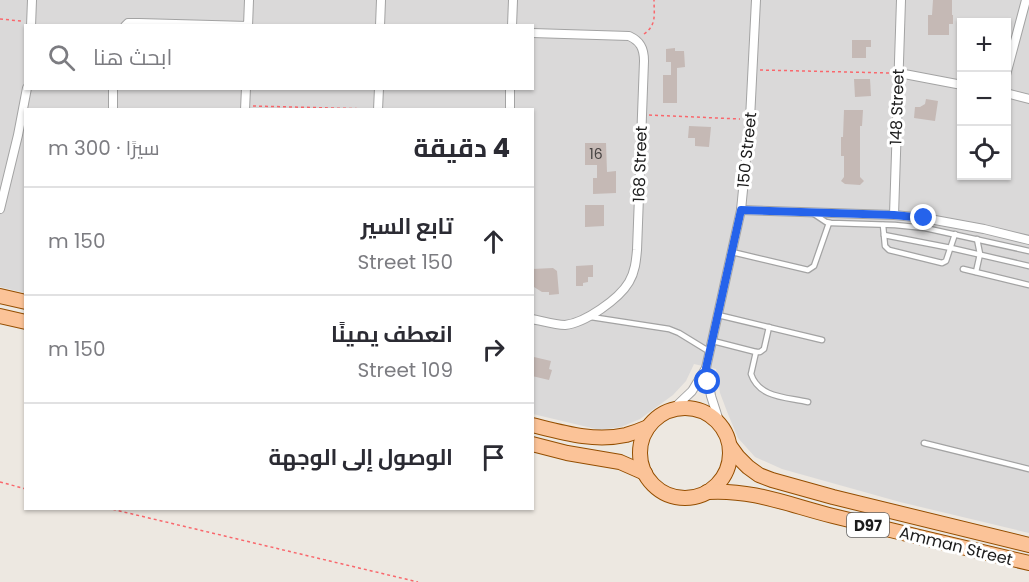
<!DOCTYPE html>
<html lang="ar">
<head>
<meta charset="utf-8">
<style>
  body { margin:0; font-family:Poppins,Cairo,sans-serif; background:#f2f2f3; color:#2b2b33; direction:rtl }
  .controls { position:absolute; right:18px; top:18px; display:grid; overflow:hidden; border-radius:0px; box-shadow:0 2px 4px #0004 }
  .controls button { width:54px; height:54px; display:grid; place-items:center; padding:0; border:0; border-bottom:2px solid #e1e1e2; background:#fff; color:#2b2b33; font:30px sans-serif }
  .stop { position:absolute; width:18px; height:18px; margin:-14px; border:4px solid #2563eb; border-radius:50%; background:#fff }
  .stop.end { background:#2563eb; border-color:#fff; box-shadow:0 2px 6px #0008 }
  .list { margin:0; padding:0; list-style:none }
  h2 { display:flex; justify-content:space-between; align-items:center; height:78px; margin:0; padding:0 24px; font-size:26px }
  h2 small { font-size:20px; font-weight:400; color:#7c7c81 }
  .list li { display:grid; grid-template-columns:39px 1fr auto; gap:18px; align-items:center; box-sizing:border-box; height:108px; padding:0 24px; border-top:2px solid #e1e1e2 }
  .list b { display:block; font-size:22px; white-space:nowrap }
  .list p { margin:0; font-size:20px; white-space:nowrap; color:#7c7c81 }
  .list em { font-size:20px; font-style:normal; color:#7c7c81 }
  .icon { flex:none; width:33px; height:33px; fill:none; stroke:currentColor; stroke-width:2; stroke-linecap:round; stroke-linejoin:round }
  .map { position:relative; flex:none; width:1029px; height:582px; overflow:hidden; direction:ltr }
  .search { position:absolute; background:#fff; box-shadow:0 2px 4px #0004; left:24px; top:24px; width:510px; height:66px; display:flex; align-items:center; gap:15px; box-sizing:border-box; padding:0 21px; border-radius:0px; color:#7c7c81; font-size:22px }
  .panel { position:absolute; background:#fff; box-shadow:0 2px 4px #0004; left:24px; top:108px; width:510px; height:402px; border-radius:0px; direction:rtl }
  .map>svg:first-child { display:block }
  .residential { fill:#dad9d9; fill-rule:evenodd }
  .building { fill:#c5b9b5 }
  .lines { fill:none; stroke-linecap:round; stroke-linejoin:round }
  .service-casing { stroke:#a3a3a3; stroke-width:7 }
  .minor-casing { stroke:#a3a3a3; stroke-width:10 }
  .primary-casing { stroke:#944e00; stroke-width:16 }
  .path { stroke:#f9676c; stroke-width:1.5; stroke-dasharray:3 3; stroke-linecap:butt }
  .service { stroke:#fff; stroke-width:4.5 }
  .minor { stroke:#fff; stroke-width:8 }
  .primary { stroke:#fbc398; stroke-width:14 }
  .route { stroke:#2563eb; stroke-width:8 }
  .labels { text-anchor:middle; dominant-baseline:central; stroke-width:6; stroke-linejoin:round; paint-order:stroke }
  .number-label { font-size:14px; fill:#464342 }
  .shield { fill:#fff; stroke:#606060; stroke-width:1.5 }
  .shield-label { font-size:15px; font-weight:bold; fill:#1c1c1c }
  .street-label { font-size:16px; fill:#1c1c1c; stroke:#fff }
</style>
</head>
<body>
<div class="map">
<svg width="1029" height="582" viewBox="0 0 1029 582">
  <rect width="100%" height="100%" fill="#ede8e1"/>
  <path class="residential" d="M0 0H1029V533L900 502 782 469 755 457 738 438 728 414 720 393 716 369 694 364 686 381 673 395 640 419 621 427 600 430 533 414 532 110H26L25 293 0 287ZM962 22H1006V176H962ZM26 26H532V88H26Z"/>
  <g class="building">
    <path d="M933 0H952V15H953V24H949V35H928V15H932Z"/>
    <path d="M852 40H871V47H866V58H852Z"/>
    <path d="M675 48V51H684L685 67 677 68V103H663V75H671V62H666V49Z"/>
    <path d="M854 79H870L871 96 855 97Z"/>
    <path d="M926 99 938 101 935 121 914 118 915 107H920L925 104Z"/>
    <path d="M844 110H863L862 126H860V177L864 181 860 185 845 184 841 181 844 177V156H841V137H843Z"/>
    <path d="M689 126 711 127 709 147 695 146V138H688Z"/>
    <path d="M585 143H606L607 172 616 171V193L593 194V178H597V165H585Z"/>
    <path d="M585 205H604V226L585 227Z"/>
    <path d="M593 265V277H588V282L583 283V286H576V266Z"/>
    <path d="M553 268 557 271 559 294 549 295V292H542L534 287 532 269Z"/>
    <path d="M534 357 551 361 549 369 552 370 549 380 532 376V362Z"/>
  </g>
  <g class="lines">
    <defs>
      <g id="service">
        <path d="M814 214 826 222 831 223 895 225 925 228 1029 251"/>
        <path d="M883 225 885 246 889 250 942 263 946 261 955 234"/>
        <path d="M884 235 951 248 1029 266"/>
        <path d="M732 252 808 270 814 266 829 223"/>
        <path d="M963 269 1029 285"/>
        <path d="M976 272 980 254 977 239"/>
        <path d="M718 315 822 340"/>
        <path d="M591 317 669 329 679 333 710 352"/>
        <path d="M713 341 756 352H760L764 349 769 327"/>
        <path d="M756 352 751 374C759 398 786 397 808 402"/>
        <path d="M924 443 1029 469"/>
      </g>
      <g id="minor">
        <path d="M31 26 32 0"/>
        <path d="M125 26 128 23H139L248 26 249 0"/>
        <path d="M380 26 381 0"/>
        <path d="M512 26 513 0"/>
        <path d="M532 33 629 36C640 41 644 48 644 61L637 250C636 261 635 272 629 282 619 299 585 323 565 325 554 325 543 321 532 319"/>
        <path d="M899 73 962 85"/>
        <path d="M1006 75 1026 0"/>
        <path d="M1006 93 1029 99"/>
        <path d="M113 110V88"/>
        <path d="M245 110 246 88"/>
        <path d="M378 110 379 88"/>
        <path d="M510 110V88"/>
        <path d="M0 209 18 135 27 88"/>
        <path d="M741 210 894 215 924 218 984 229 1029 240"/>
        <path d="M894 215 901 0"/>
        <path d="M706 368 711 396 720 424"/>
        <path d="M672 410 692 391 706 368 741 210 750 119 756 0"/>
      </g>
      <g id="primary">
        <path d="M0 296 26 302"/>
        <path d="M0 316 26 322"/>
        <circle cx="685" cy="453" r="45"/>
        <path d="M532 425C564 433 594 442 626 435 633 433 641 430 648 427"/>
        <path d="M532 444 567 453 620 462 645 473"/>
        <path d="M730 446 738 457 748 467 759 475 772 480 833 497 1029 545"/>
        <path d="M707 492C753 489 789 505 833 516 898 532 964 548 1029 563"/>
      </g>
    </defs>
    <use href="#service" class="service-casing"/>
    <use href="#minor" class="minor-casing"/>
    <use href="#primary" class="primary-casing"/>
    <g class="path">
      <path d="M0 19 21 21"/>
      <path d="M644 34C657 25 654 14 654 0"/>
      <path d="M760 70 890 73"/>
      <path d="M253 106 371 109"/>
      <path d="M649 115 740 119"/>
      <path d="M0 482 26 489"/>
      <path d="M107 508 418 582"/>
    </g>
    <use href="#service" class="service"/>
    <use href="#minor" class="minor"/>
    <use href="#primary" class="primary"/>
  </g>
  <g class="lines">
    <path class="route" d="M708 382 706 368 741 210 894 215 924 218"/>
  </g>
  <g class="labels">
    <g class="number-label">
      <text x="596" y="154">16</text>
    </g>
    <rect class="shield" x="847" y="513" width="42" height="24" rx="4.5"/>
    <g class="shield-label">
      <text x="868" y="525">D97</text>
    </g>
    <g class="street-label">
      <text transform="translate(897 107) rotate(-88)">148 Street</text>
      <text transform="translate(747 150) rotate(-84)">150 Street</text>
      <text transform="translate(640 164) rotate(-88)">168 Street</text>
      <text transform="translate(956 546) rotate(14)">Amman Street</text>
    </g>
  </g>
</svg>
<div class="controls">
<button>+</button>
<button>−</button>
<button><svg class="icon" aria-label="locate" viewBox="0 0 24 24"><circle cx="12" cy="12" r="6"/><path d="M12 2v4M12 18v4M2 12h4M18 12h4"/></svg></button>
</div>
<div class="stop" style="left:708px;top:382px"></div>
<div class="stop end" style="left:924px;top:218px"></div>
<div class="search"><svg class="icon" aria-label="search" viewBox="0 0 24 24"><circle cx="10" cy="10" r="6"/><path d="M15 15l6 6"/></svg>ابحث هنا</div>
<section class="panel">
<h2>4 دقيقة<small>سيرًا · 300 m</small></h2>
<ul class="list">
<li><svg class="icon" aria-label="ahead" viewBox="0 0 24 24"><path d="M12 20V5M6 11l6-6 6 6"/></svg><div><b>تابع السير</b><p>150 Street</p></div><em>150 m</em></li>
<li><svg class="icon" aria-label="right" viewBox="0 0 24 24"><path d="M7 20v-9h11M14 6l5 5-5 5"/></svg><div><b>انعطف يمينًا</b><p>109 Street</p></div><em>150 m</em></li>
<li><svg class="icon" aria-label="arrive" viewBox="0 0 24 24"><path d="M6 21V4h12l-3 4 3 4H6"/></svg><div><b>الوصول إلى الوجهة</b></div></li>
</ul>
</section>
</div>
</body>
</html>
